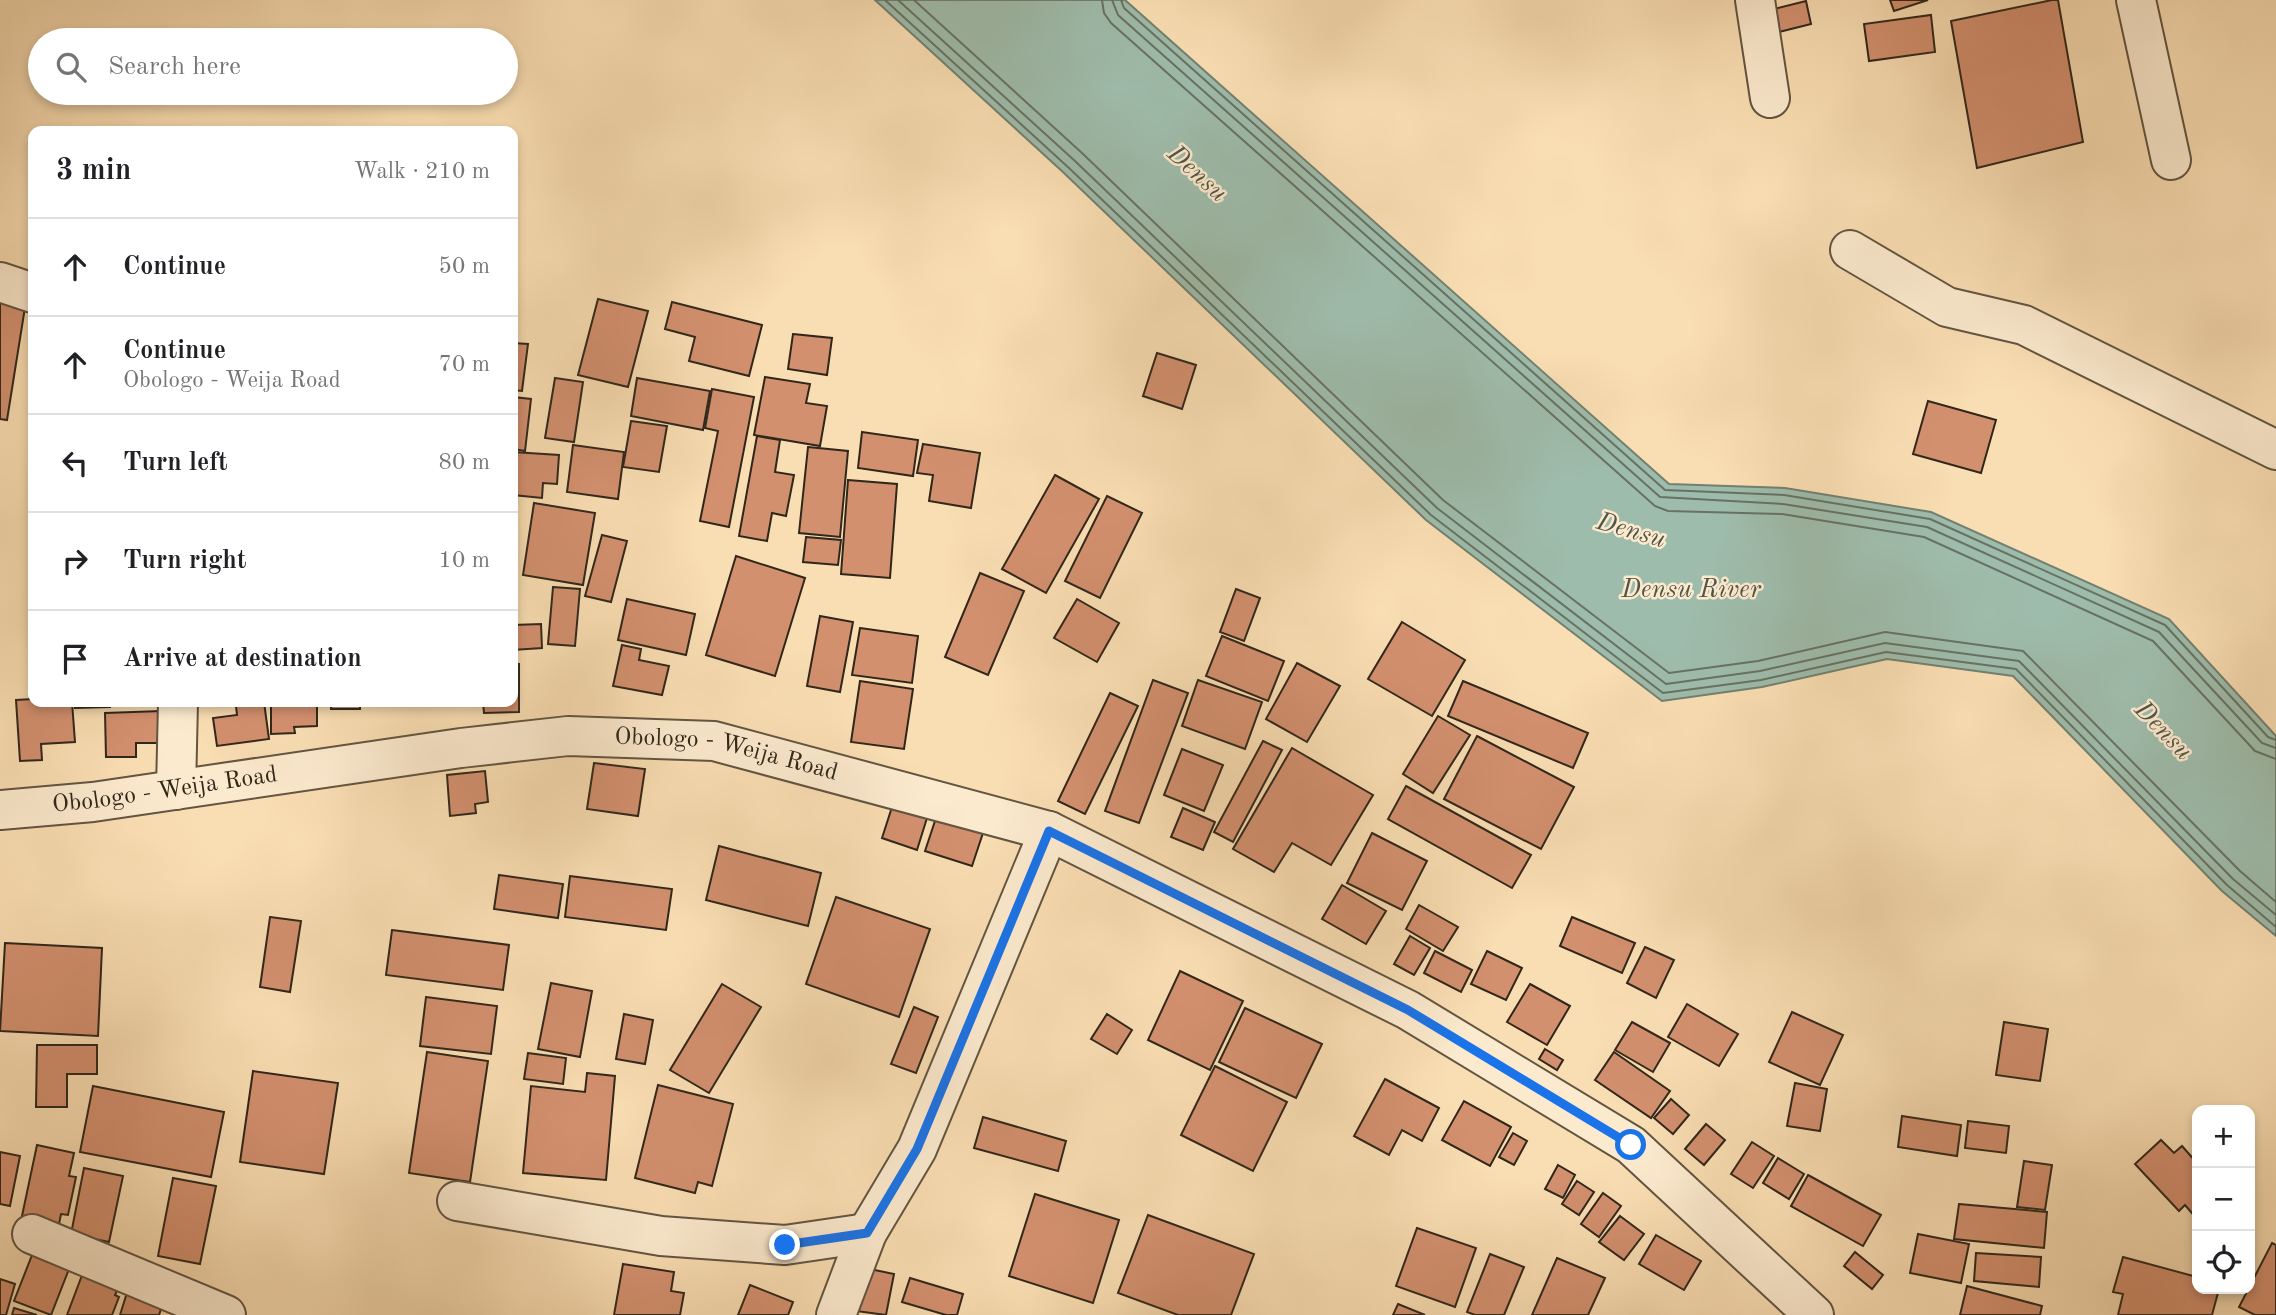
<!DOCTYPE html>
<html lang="en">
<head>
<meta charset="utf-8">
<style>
  body { margin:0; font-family:"Old Standard TT",serif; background:#f2f2f2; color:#202124 }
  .controls { position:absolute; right:21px; bottom:21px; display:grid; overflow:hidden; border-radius:14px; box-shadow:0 4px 10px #0003 }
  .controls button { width:63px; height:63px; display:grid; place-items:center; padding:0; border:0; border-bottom:2px solid #e0e0e0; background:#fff; color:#202124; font:35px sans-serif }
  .stop { position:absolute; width:21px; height:21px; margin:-16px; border:5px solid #1a73e8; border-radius:50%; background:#fff }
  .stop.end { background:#1a73e8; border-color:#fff; box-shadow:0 2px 7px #0008 }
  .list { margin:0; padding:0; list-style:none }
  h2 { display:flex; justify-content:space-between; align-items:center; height:91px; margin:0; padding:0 28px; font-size:30px }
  h2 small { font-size:23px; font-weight:400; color:#757577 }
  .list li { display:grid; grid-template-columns:46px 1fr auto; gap:21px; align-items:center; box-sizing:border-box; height:98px; padding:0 28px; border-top:2px solid #e0e0e0 }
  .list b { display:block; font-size:26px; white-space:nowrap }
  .list p { margin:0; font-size:23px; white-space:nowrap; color:#757577 }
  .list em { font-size:23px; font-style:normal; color:#757577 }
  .icon { flex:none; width:38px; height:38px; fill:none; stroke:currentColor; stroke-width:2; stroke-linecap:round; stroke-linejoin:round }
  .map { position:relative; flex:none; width:2276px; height:1315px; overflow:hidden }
  .search { position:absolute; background:#fff; box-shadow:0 4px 10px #0003; left:28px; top:28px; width:490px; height:77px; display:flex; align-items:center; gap:18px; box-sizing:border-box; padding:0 24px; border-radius:38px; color:#757577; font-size:26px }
  .panel { position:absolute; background:#fff; box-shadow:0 4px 10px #0003; left:28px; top:126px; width:490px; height:581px; border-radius:14px }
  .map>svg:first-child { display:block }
  .water { fill:#9ebcab; stroke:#728071; stroke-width:2 }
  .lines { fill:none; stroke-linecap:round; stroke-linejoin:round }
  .shore { stroke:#677263; stroke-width:2 }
  .building { fill:#d3906f; stroke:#30271b; stroke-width:2 }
  .minor-casing { stroke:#625541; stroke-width:42 }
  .tertiary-casing { stroke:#625541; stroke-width:42 }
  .minor { stroke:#fceace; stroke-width:38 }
  .tertiary { stroke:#fceace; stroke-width:38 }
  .route { stroke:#1a73e8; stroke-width:9 }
  .labels { text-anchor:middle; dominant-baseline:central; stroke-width:5; stroke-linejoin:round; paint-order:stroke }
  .street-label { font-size:24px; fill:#30271b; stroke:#fceace }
  .water-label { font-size:26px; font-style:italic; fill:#515446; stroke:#fceace }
</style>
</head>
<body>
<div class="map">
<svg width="2276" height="1315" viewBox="0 0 2276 1315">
  <rect width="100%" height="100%" fill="#fadeb3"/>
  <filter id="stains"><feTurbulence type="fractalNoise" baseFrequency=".00286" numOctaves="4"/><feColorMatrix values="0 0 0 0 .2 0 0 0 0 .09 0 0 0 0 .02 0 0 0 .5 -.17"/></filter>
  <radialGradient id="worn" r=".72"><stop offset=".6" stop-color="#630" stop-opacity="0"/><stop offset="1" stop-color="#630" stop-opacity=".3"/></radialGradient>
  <path class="water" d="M875 0H1125L1669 484 1785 488 1931 512 2169 619 2276 736V936L2222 891 2013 676 1887 659 1762 687 1662 701 1426 520 1064 173Z"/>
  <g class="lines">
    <g class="shore">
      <path d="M885 0 1069 168 1431 515 1663 693 1761 680 1886 652 2016 669 2227 885 2276 927"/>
      <path d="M898 0 1075 161 1437 508 1666 684 1760 671 1885 643 2019 661 2233 879 2276 915"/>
      <path d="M914 0 1082 153 1443 500 1669 673 1758 661 1885 632 2023 651 2240 871 2276 902"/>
      <path d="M1102 0 1104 13 1111 23 1655 506 1668 511 1782 514 1924 537 2153 641 2255 751 2276 759"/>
      <path d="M1112 0 1118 15 1660 497 1783 504 1927 527 2159 632 2262 743 2276 748"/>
      <path d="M1121 0 1124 8 1665 490 1784 495 1930 519 2165 625 2268 737 2276 740"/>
    </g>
  </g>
  <g class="building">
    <path d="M1890 0H1928L1894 11Z"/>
    <path d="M2052 0H2058L2083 142 1977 168 1951 21Z"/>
    <path d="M1806 1 1811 24 1779 32 1774 9Z"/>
    <path d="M1931 15 1935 52 1869 61 1864 24Z"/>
    <path d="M0 297 26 301 7 420 0 419Z"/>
    <path d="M598 299 648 311 628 387 578 375Z"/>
    <path d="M672 302 762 325 749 376 689 361 695 337 665 329Z"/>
    <path d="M793 334 832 338 827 375 788 369Z"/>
    <path d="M513 343 528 344 522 391 513 390Z"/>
    <path d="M1157 353 1196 365 1182 409 1143 396Z"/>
    <path d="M765 377 810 384 806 403 827 406 820 446 754 435Z"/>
    <path d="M555 378 583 382 574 442 545 438Z"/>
    <path d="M637 378 710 391 703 430 631 416Z"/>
    <path d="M712 389 754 397 729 527 700 521 718 431 705 428Z"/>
    <path d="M513 397 531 399 525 451 513 449Z"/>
    <path d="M1928 401 1996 420 1981 473 1913 454Z"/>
    <path d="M631 421 667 426 659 472 623 467Z"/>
    <path d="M862 432 918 440 913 476 858 468Z"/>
    <path d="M757 436 780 440 775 472 794 475 786 516 772 513 767 541 739 536Z"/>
    <path d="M923 444 980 453 971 508 929 501 933 475 917 473Z"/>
    <path d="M573 445 624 452 618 499 567 492Z"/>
    <path d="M808 447 848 451 840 537 799 533Z"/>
    <path d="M513 452 559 455 557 484 543 483 542 498 513 495Z"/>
    <path d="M1055 475 1099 499 1046 593 1002 569Z"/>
    <path d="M848 480 897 484 890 578 841 574Z"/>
    <path d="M1107 496 1142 513 1100 598 1065 581Z"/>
    <path d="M534 503 595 513 583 585 523 575Z"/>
    <path d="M602 535 627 541 611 602 585 596Z"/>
    <path d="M806 537 841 540 838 565 803 562Z"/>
    <path d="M736 556 805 578 775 676 706 655Z"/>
    <path d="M980 573 1024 591 988 675 945 657Z"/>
    <path d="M553 587 580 589 575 646 548 644Z"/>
    <path d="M1236 589 1260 598 1244 641 1220 632Z"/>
    <path d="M627 599 695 614 686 655 618 640Z"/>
    <path d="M1077 599 1119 623 1097 662 1054 638Z"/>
    <path d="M820 616 853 622 840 692 807 686Z"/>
    <path d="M1402 622 1465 660 1432 716 1368 679Z"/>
    <path d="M541 624 542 648 513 650V625Z"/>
    <path d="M860 628 918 636 912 683 852 675Z"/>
    <path d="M1222 636 1284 661 1268 701 1206 676Z"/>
    <path d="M622 645 641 649 639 660 669 666 662 695 613 686Z"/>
    <path d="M1297 663 1340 686 1307 742 1266 719Z"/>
    <path d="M513 664H519V712L484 713 483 702H513Z"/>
    <path d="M1153 680 1188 693 1139 823 1105 811Z"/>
    <path d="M1198 680 1262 702 1245 749 1182 726Z"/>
    <path d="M860 681 913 689 904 749 851 742Z"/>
    <path d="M1463 681 1588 733 1573 768 1448 716Z"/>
    <path d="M1110 693 1138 706 1085 814 1058 801Z"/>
    <path d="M33 699V702H72L75 742 41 744 42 760 20 761 16 700Z"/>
    <path d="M75 702H110V707L75 708Z"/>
    <path d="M264 702 269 739 217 746 213 718 237 715 236 706Z"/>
    <path d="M271 702H317V726L294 727 295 733 271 734Z"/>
    <rect x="331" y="702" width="29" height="7"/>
    <path d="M161 711V743H136V757H106L105 713Z"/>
    <path d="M1438 716 1470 735 1433 793 1403 774Z"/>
    <path d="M1477 736 1574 787 1541 849 1444 799Z"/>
    <path d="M1263 741 1282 750 1233 842 1214 832Z"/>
    <path d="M1292 748 1373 795 1331 865 1292 843 1274 872 1233 849Z"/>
    <path d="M1182 749 1223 765 1204 811 1164 795Z"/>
    <path d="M594 763 645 769 638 816 587 809Z"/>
    <path d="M485 771 488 802 475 804 476 813 450 816 447 775Z"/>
    <path d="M1406 786 1531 855 1512 888 1388 819Z"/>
    <path d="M892 807 927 818 917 850 882 838Z"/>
    <path d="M1183 808 1215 822 1203 850 1171 837Z"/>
    <path d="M936 818 983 833 972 866 925 851Z"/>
    <path d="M1372 833 1427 861 1402 910 1347 883Z"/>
    <path d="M719 846 821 873 808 926 706 900Z"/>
    <path d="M499 875 563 884 558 918 494 909Z"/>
    <path d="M570 876 672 889 666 930 565 917Z"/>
    <path d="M1342 885 1386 911 1366 944 1322 919Z"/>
    <path d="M836 897 930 929 899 1017 806 984Z"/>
    <path d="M1419 905 1458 927 1443 951 1406 929Z"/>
    <path d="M270 917 301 921 290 992 260 987Z"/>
    <path d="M1572 917 1635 943 1622 973 1560 946Z"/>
    <path d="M392 930 509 945 503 990 386 975Z"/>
    <path d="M1410 936 1430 948 1414 975 1394 964Z"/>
    <path d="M5 943 102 948 98 1036 0 1031Z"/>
    <path d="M1645 947 1674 960 1656 998 1627 983Z"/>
    <path d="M1435 951 1472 970 1461 992 1424 973Z"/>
    <path d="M1487 951 1522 968 1506 1000 1471 984Z"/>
    <path d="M1180 971 1243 1001 1210 1070 1148 1040Z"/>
    <path d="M551 983 592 991 580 1057 538 1049Z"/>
    <path d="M722 984 761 1007 709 1093 670 1070Z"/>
    <path d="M1530 984 1570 1006 1547 1045 1507 1022Z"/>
    <path d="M426 997 497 1006 491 1054 420 1046Z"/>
    <path d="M1687 1004 1738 1034 1719 1066 1668 1037Z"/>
    <path d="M914 1007 938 1017 916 1073 891 1064Z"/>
    <path d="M1245 1008 1322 1044 1296 1098 1219 1062Z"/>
    <path d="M1792 1012 1843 1035 1820 1085 1769 1062Z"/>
    <path d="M624 1014 653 1020 645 1064 616 1059Z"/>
    <path d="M1107 1014 1132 1030 1117 1054 1091 1039Z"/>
    <path d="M1632 1022 1670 1043 1653 1072 1615 1050Z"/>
    <path d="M2004 1022 2048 1029 2040 1081 1996 1075Z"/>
    <path d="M37 1045H97V1074H67V1107H36Z"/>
    <path d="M1545 1049 1563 1060 1557 1070 1539 1059Z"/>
    <path d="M427 1052 488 1061 470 1182 409 1173Z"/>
    <path d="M1614 1052 1670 1091 1651 1118 1595 1080Z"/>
    <path d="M528 1053 566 1058 563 1084 524 1079Z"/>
    <path d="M1215 1066 1287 1102 1253 1171 1181 1135Z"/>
    <path d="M253 1071 338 1083 324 1174 240 1162Z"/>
    <path d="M587 1073 615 1076 606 1180 523 1173 531 1086 585 1092Z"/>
    <path d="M1385 1079 1439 1108 1422 1141 1402 1130 1389 1155 1354 1136Z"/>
    <path d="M1795 1083 1827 1089 1820 1131 1787 1126Z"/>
    <path d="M658 1085 733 1104 712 1186 698 1182 695 1193 635 1178Z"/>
    <path d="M93 1086 224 1112 211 1177 80 1152Z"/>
    <path d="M1671 1099 1689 1115 1673 1134 1654 1118Z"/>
    <path d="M1464 1101 1511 1127 1490 1166 1442 1140Z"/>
    <path d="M1902 1116 1961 1125 1957 1156 1898 1147Z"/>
    <path d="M983 1117 1066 1141 1058 1171 974 1148Z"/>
    <path d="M1968 1121 2009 1126 2006 1153 1965 1148Z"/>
    <path d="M1706 1124 1725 1140 1704 1165 1685 1149Z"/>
    <path d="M1513 1133 1527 1141 1514 1165 1499 1157Z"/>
    <path d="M2161 1140 2174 1153 2182 1146 2197 1163V1219L2185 1205 2179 1211 2135 1164Z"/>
    <path d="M1752 1142 1774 1156 1753 1188 1731 1174Z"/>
    <path d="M37 1145 74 1153 69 1176 76 1177 68 1215 61 1214 59 1224 22 1216Z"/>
    <path d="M0 1152 20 1156 10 1206 0 1204Z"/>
    <path d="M1778 1158 1804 1174 1789 1199 1763 1183Z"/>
    <path d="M2024 1161 2052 1165 2045 1210 2017 1207Z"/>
    <path d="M1558 1165 1575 1175 1563 1198 1545 1189Z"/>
    <path d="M84 1168 123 1176 109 1242 71 1234Z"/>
    <path d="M1808 1175 1881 1215 1863 1246 1791 1206Z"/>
    <path d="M173 1178 216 1186 200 1264 158 1256Z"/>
    <path d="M1577 1181 1594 1192 1579 1215 1562 1204Z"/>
    <path d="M1603 1193 1621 1206 1599 1237 1581 1224Z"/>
    <path d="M1035 1194 1119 1220 1093 1303 1009 1276Z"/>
    <path d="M1959 1204 2047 1212 2044 1248 1954 1239Z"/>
    <path d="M1148 1215 1254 1254 1231 1315H1178L1118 1293Z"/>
    <path d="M1620 1216 1644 1234 1624 1260 1599 1242Z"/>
    <path d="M1417 1228 1476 1248 1455 1307 1396 1286Z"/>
    <path d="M1918 1234 1969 1244 1961 1283 1910 1273Z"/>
    <path d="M1656 1235 1701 1261 1684 1290 1639 1264Z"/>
    <path d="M2272 1243 2276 1245V1315H2255L2239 1307Z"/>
    <path d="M34 1250 71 1264 51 1315 14 1301Z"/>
    <path d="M1855 1252 1883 1275 1872 1289 1844 1266Z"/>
    <path d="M1976 1253 2041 1257 2039 1287 1974 1281Z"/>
    <path d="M1490 1254 1524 1267 1504 1315H1475L1467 1312Z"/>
    <path d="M2123 1257 2197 1277V1289H2219L2212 1315H2118L2123 1294 2113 1292Z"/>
    <path d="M1557 1258 1605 1278 1588 1315H1532Z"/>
    <path d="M623 1264 674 1272 671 1291 684 1293 680 1315H614Z"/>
    <path d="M865 1268 894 1274 886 1315 856 1311Z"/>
    <path d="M84 1270 120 1284 115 1295 119 1297 112 1315H67Z"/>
    <path d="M910 1278 963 1294 957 1315H946L902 1302Z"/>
    <path d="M0 1279 15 1284 6 1315H0Z"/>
    <path d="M130 1283 166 1294 159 1315H120Z"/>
    <path d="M750 1285 793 1302 788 1315H738Z"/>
    <path d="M1967 1286 2042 1306 2040 1315H1960Z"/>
    <path d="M1398 1304 1425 1315H1393Z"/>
    <path d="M14 1308 37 1315H12Z"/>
  </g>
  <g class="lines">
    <defs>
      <g id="minor">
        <path d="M1755 0 1770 98"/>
        <path d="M2136 0 2171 160"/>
        <path d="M1850 250 1947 307 2024 325 2276 450"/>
        <path d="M0 282 33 293"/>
        <path d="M176 790 178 702"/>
        <path d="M457 1201 661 1236 785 1245 867 1233"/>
        <path d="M32 1234 226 1315"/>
        <path d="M836 1315 867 1233 917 1149 1049 831"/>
      </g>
      <g id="tertiary">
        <path id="s1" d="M0 810 93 802 461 748 568 736 714 741 1049 831 1408 1010 1631 1145 1814 1315"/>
      </g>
    </defs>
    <use href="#minor" class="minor-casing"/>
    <use href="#tertiary" class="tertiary-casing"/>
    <use href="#minor" class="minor"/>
    <use href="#tertiary" class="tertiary"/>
  </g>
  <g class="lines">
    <path class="route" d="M785 1245 867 1233 917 1149 1049 831 1408 1010 1631 1145"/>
  </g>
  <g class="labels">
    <g class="street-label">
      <text stroke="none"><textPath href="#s1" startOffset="733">Obologo - Weija Road</textPath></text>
      <text stroke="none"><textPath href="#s1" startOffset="166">Obologo - Weija Road</textPath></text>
    </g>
    <g class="water-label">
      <text transform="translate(1197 174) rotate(42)">Densu</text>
      <text transform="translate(1631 531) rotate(16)">Densu</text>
      <text x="1691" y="590">Densu River</text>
      <text transform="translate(2163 731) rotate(46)">Densu</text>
    </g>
  </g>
  <rect width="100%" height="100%" filter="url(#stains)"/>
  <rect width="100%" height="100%" fill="url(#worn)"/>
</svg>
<div class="controls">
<button>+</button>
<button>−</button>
<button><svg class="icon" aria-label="locate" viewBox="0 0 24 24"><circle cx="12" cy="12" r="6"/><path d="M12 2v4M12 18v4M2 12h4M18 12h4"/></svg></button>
</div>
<div class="stop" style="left:1631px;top:1145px"></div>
<div class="stop end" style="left:785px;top:1245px"></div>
<div class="search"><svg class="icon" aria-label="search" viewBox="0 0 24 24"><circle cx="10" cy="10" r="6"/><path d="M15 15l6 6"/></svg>Search here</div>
<section class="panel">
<h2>3 min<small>Walk · 210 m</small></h2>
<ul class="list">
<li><svg class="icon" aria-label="ahead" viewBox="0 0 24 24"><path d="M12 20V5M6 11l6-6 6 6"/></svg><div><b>Continue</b></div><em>50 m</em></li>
<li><svg class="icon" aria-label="ahead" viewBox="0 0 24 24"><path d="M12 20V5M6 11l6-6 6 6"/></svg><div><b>Continue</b><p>Obologo - Weija Road</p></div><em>70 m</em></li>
<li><svg class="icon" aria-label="left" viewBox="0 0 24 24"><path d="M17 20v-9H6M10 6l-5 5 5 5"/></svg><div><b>Turn left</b></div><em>80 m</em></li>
<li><svg class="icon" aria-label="right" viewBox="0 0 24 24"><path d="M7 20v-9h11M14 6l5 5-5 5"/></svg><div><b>Turn right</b></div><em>10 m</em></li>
<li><svg class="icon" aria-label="arrive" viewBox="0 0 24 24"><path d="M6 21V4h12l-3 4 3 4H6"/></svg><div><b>Arrive at destination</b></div></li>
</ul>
</section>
</div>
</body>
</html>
